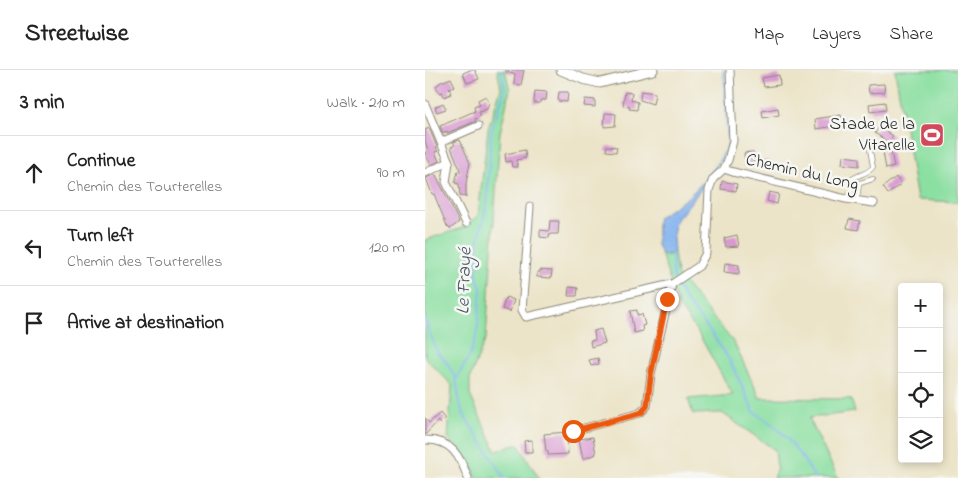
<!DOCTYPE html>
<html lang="en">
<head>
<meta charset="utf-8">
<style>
  body { margin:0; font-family:"Indie Flower",sans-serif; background:#f2f2f2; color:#222 }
  .controls { position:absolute; right:15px; bottom:15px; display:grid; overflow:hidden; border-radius:5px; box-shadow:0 2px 8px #0003 }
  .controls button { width:45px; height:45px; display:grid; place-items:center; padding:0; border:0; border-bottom:1px solid #e0e0e0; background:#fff; color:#222; font:25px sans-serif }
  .stop { position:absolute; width:15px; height:15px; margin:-11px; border:4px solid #ea580c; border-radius:50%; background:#fff }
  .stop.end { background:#ea580c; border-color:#fff; box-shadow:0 1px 5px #0008 }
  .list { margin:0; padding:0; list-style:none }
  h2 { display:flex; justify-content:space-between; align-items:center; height:65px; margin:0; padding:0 20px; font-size:21px }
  h2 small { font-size:16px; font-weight:400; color:#767676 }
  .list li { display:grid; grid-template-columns:32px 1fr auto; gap:15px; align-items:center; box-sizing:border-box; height:75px; padding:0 20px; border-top:1px solid #e0e0e0 }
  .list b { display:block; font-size:19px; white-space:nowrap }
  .list p { margin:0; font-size:16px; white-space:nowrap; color:#767676 }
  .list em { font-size:16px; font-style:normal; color:#767676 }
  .icon { flex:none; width:28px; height:28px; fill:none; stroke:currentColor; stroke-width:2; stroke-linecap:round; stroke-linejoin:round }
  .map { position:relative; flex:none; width:533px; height:408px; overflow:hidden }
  header { display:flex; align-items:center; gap:30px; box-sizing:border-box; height:70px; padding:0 25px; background:#fff; border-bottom:1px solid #e0e0e0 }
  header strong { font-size:24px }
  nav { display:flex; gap:28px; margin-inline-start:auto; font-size:18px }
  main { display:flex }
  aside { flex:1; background:#fff }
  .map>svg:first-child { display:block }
  .green { fill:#8bdfa1; stroke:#5b8566 }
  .water { fill:#83b3ee; stroke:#576f8c }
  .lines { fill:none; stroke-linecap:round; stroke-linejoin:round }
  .stream { stroke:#83b3ee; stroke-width:2 }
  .building { fill:#d998d2 }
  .service-casing { stroke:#8c887a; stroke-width:5.5 }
  .minor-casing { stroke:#8c887a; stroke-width:9 }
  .tertiary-casing { stroke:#8c887a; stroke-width:11 }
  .service { stroke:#fff; stroke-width:4 }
  .minor { stroke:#fff; stroke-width:7 }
  .tertiary { stroke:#fff; stroke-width:9 }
  .route { stroke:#ea580c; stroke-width:6 }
  .labels { text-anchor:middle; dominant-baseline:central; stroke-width:5; stroke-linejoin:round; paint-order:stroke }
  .poi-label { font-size:18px; fill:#2b2b2b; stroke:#f6f6f2; text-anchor:end }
  .street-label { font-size:18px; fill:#2b2b2b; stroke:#f6f6f2 }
  .water-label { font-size:19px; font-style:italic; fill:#455466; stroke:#f6f6f2 }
</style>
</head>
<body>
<header>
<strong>Streetwise</strong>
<nav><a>Map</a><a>Layers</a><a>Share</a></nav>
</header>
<main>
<aside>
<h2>3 min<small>Walk · 210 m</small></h2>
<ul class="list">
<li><svg class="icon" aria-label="ahead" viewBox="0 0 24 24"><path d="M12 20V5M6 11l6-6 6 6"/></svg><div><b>Continue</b><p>Chemin des Tourterelles</p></div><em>90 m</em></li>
<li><svg class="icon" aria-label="left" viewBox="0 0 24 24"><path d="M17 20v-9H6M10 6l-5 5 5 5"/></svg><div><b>Turn left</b><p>Chemin des Tourterelles</p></div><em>120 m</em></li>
<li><svg class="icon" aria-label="arrive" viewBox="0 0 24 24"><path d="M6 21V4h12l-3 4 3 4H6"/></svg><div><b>Arrive at destination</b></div></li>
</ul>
</aside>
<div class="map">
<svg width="533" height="408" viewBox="0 0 533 408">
  <rect width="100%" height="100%" fill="#f6f6f2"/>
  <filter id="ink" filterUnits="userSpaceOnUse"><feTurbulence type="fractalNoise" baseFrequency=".02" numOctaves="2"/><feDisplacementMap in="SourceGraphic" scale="10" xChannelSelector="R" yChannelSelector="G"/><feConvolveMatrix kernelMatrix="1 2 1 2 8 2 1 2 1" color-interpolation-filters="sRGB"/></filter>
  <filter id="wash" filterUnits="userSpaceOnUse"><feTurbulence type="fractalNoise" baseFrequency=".0096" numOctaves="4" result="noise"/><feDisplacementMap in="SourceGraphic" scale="20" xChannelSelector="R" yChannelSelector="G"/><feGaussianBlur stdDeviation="1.12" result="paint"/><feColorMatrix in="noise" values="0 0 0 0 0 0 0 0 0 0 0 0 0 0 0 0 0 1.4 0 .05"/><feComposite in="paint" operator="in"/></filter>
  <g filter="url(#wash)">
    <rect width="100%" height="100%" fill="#ece4c8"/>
    <g class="green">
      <path d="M72 0H80L85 19 75 63 61 268 45 308V325L71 381 93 374 114 408H51L45 390 23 369 27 315 0 288V170L40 157 53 145 63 59 76 18Z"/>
      <path d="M470 0H533V132L492 130Z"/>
      <path d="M249 182 252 204 309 273 335 328 426 329 430 342 384 348 413 408H348L352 398 350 380 297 343 268 344 263 329 308 325 273 263 253 235 236 184 243 185Z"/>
    </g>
    <path class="water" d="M279 111 280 114 250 152 248 167 249 182 243 185 236 184 232 175V150L234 147 262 128Z"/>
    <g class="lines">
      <g class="stream">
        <path d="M76 0 80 19 66 62 62 133 54 167 52 187V206L56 218 52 264 44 287 31 309 35 334 40 347 80 408"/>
        <path d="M279 113 292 95 303 76 299 0"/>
        <path d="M247 181 248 207 251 213 261 231 287 264 305 291 329 342 348 355 362 368 377 387 390 408"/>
        <path d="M0 250 12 282 22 293 31 309"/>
      </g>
    </g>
    <g id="blocks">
      <g class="building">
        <path d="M45 0H50L54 9 42 13 38 3Z"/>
        <path d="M81 0H99L96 15 89 14 90 4 81 2Z"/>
        <path d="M354 5 355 15 339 17 337 8Z"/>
        <path d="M26 8 30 16 24 18 26 24 19 27 17 22 14 23 11 16 14 14V13Z"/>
        <path d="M459 14 460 22 444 23 443 15Z"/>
        <path d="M110 21 122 22 121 30H115V33H109Z"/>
        <path d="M216 21 230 23 228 34 215 30Z"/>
        <path d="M134 22H143L142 32 133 31Z"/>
        <path d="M200 22 207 23 206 30 213 32 212 40 204 39 205 37 198 36Z"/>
        <path d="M61 26 64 33 62 39 54 42 56 46 50 49 51 51 22 63V61L18 63 15 56 50 41 49 37 55 35 53 30Z"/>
        <path d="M160 29 170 30V37L159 36Z"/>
        <path d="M460 32 461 40 445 42 444 34Z"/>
        <path d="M18 33 21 39 12 42 10 37Z"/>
        <path d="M353 38 354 45 338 48 337 41Z"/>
        <path d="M180 43 191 44 190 56 179 57Z"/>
        <path d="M416 45 418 55 391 59 390 49Z"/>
        <path d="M454 56 468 66 463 72 450 63Z"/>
        <path d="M4 58 12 77 11 78 13 81 10 82 14 91 6 95 0 83 3 81 0 70V60Z"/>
        <path d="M35 70 45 93 41 113V127L35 126 34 114 30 113 33 101 36 102 26 77 30 75 28 72Z"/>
        <path d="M182 76 192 77 191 82 181 81Z"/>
        <path d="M100 80 101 88 91 90 93 97H87L86 91 81 92 80 84Z"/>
        <path d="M466 81 469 97 461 99 458 82Z"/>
        <path d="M328 82 329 93 320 94 319 83Z"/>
        <path d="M418 86 434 88V96L417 94Z"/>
        <path d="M345 90 346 97 336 99V91Z"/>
        <path d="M8 105H11L34 152 25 159 22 156 9 124H7L1 108Z"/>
        <path d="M471 107 476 114 463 124 458 117Z"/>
        <path d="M297 111 312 114 311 121 296 119Z"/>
        <path d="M344 122 354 124 352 134 342 131Z"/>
        <path d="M424 149 435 151 433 160 422 158Z"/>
        <path d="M125 151H134L133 164H125L124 168 115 167V160L124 161Z"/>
        <path d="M312 165 314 176 301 177 299 168Z"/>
        <path d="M300 193 314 195V204L299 202Z"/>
        <path d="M115 200 127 201 126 208 112 207V202H115Z"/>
        <path d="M144 217 153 218 152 226H143Z"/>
        <path d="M81 227 89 230 85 242 77 239Z"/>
        <path d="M212 240V245L217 244 220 255 217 256 218 261 209 263 205 241Z"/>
        <path d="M176 259 180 273 166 277 165 271 170 270 169 261Z"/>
        <path d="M173 288 174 294 166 296 164 290Z"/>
        <path d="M15 343 20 349 15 354 13 351 0 365V348L4 353Z"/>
        <path d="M142 362 143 384 123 385V381H121L119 364Z"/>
        <path d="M168 367 171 384 158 389 154 369Z"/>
        <path d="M107 370V382H100L99 371Z"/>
      </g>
    </g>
  </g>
  <g filter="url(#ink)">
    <use href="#blocks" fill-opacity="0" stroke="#8c887a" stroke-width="1"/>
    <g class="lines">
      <defs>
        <g id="service">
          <path d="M421 129 426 122 427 109C434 104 443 104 448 97L444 74"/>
          <path d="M430 129C435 125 432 118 435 113L448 109"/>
        </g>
        <g id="minor">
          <path d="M0 34 24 92 21 112 41 153"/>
          <path d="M16 72 53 56"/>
          <path d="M299 99 308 102 421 129 449 133"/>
          <path d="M0 103 24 92"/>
          <path d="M105 137 97 240 101 247 247 214 274 196 281 183 284 120 288 109 299 99 303 90 308 71 305 0"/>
          <path d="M148 361 215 343 222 336 226 304 247 214"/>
          <path d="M0 370C26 369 35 386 43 408"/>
        </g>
        <path id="tertiary" d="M136 0 158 9 175 13 228 0"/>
      </defs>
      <use href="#service" class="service-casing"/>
      <use href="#minor" class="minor-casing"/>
      <use href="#tertiary" class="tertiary-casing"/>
      <use href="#service" class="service"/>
      <use href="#minor" class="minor"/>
      <use href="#tertiary" class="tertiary"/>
    </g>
  </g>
  <g class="lines" filter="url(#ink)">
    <path class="route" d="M148 361 216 343 222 336 226 304 242 229"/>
  </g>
  <defs>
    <symbol id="stadium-square" viewBox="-11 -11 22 22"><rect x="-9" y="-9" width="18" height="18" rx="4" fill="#d1495b" stroke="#f6f6f2"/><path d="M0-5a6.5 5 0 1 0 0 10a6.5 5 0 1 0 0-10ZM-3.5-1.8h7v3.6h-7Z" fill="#fff"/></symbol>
  </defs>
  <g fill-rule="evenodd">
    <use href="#stadium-square" x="493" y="51" width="28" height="28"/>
  </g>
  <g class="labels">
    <g class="poi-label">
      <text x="490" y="55">Stade de la<tspan x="490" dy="21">Vitarelle</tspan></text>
    </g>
    <g class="street-label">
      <text transform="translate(377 103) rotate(13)">Chemin du Long</text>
    </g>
    <g class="water-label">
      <text transform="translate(40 211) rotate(-88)">Le Frayé</text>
    </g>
  </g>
</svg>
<div class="controls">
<button>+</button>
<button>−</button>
<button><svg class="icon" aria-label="locate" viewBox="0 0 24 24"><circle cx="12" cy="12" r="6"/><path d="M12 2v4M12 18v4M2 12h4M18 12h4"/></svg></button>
<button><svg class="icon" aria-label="layers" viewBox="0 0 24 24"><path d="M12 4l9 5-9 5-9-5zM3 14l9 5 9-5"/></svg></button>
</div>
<div class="stop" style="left:148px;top:361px"></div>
<div class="stop end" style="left:242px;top:229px"></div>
</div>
</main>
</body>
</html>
